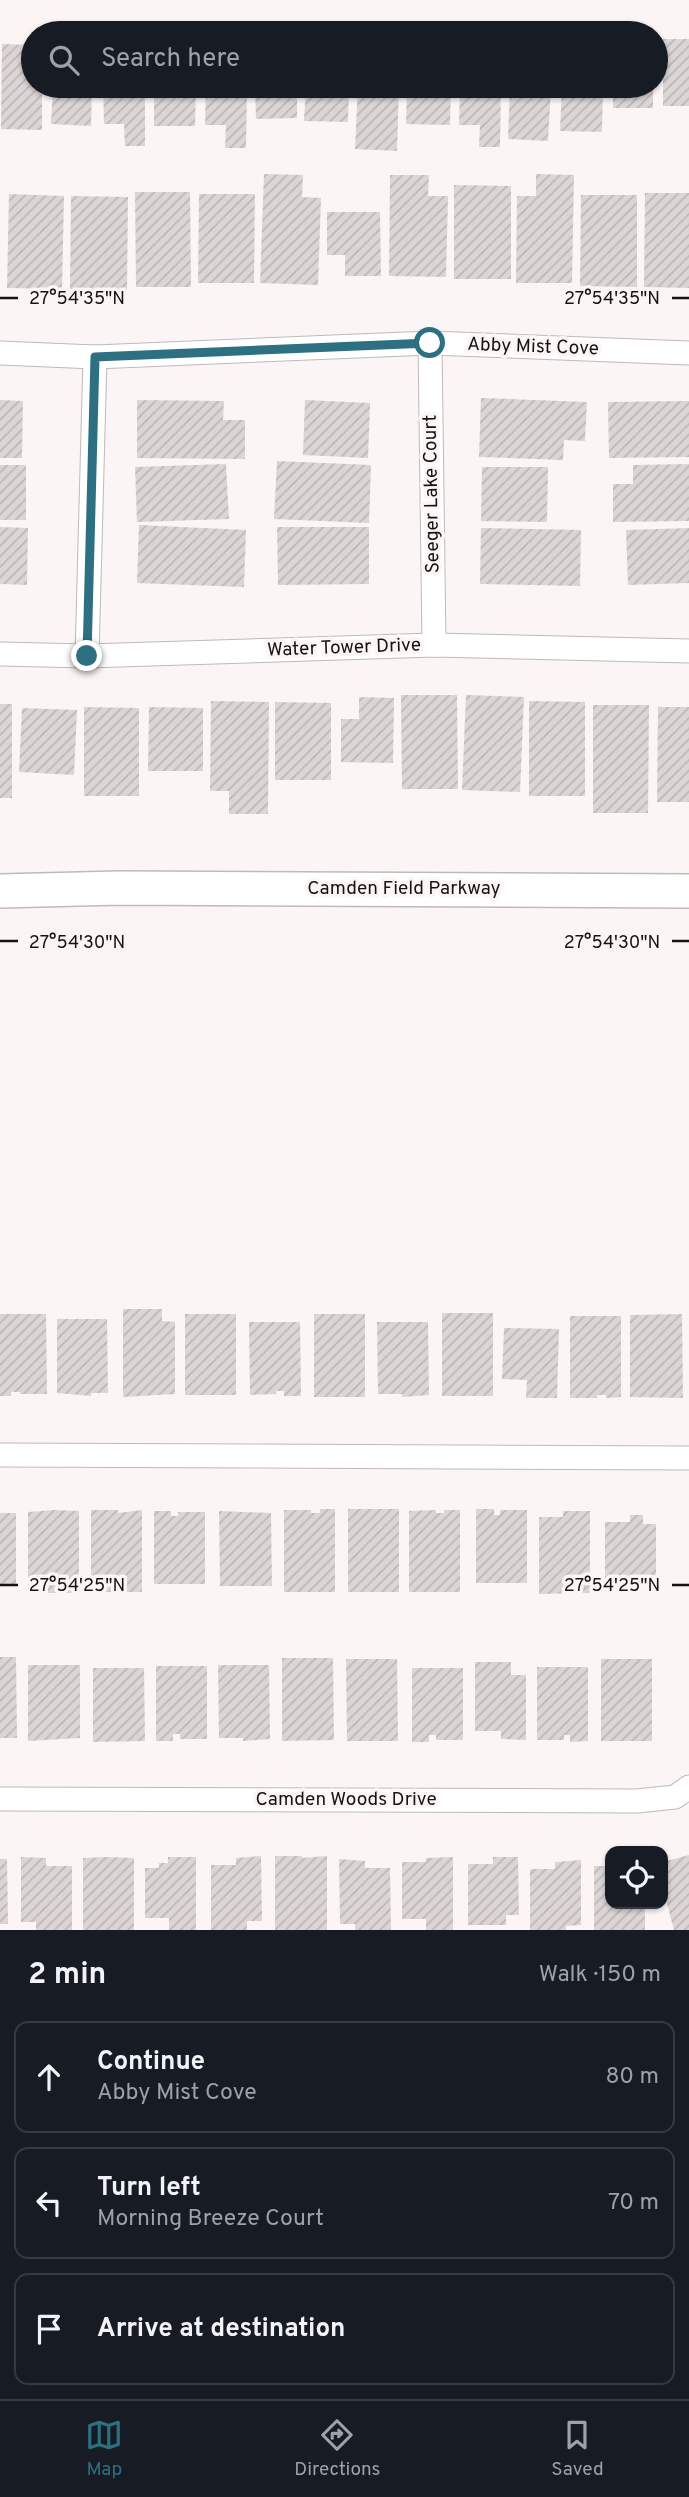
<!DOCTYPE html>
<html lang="en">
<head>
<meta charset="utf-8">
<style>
  body { margin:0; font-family:Overpass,sans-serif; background:#242831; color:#f1f3f6 }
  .controls { position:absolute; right:21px; bottom:21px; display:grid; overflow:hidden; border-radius:14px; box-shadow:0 2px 5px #0004 }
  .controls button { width:63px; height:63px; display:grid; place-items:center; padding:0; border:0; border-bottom:2px solid #363941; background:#171b24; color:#f1f3f6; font:35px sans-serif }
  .stop { position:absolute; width:21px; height:21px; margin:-16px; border:5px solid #2d7081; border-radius:50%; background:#fff }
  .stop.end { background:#2d7081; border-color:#fff; box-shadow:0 2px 7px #0008 }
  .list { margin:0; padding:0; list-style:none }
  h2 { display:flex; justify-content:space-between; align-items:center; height:91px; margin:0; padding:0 28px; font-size:30px }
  h2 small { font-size:23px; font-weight:400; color:#9ea1a6 }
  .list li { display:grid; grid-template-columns:46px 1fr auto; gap:21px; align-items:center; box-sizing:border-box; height:112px; margin:0 14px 14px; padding:0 14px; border:2px solid #363941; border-radius:14px }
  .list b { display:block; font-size:26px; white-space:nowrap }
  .list p { margin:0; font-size:23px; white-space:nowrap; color:#9ea1a6 }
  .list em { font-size:23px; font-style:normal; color:#9ea1a6 }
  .icon { flex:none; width:38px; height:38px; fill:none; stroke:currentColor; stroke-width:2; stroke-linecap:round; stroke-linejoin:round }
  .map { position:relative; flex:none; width:689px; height:1930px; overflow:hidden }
  .search { position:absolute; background:#171b24; box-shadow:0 2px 5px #0004; left:21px; right:21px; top:21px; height:77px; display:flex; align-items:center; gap:18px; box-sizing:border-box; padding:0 24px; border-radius:38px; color:#9ea1a6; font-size:26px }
  .sheet { height:469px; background:#171b24 }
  nav { display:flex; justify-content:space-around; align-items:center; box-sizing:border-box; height:98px; border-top:2px solid #363941; background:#171b24; font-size:19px; color:#9ea1a6 }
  nav a { display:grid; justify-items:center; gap:4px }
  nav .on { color:#2d7081 }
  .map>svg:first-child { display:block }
  .building { fill:url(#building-hatch) }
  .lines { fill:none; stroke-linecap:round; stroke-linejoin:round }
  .street-casing { stroke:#c0b9b9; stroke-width:25 }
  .secondary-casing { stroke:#c0b9b9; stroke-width:36 }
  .street { stroke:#fff; stroke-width:23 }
  .secondary { stroke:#fff; stroke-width:33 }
  .route { stroke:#2d7081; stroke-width:9 }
  .ticks { fill:none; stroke:#151313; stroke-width:2.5 }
  .labels { text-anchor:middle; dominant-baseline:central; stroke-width:7; stroke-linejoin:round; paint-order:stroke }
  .street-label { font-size:19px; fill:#151313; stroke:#fcf5f5 }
  .ticks-label { font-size:18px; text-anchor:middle; fill:#151313; stroke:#fcf5f5; stroke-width:7; stroke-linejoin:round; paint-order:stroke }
</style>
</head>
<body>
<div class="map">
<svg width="689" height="1930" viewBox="0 0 689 1930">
  <defs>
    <pattern id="building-hatch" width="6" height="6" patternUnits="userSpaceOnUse" patternTransform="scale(1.75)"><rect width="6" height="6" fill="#dcd5d5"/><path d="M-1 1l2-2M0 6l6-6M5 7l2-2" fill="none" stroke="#bcb6b6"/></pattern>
  </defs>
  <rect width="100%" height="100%" fill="#fcf5f5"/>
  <g class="building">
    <rect x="663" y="39" width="26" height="67"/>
    <path d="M2 44 33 45V86H42V130L1 129Z"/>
    <path d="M53 86H92L91 126 51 124Z"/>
    <path d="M103 86H145V146H125L124 124H104Z"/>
    <path d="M154 86H196L195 126H154Z"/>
    <path d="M206 86H247L246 148H225L226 125H205Z"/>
    <path d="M255 86H297V118L256 119Z"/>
    <path d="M306 86H349L348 122 304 121Z"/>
    <path d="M358 86H399L397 151 355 149Z"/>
    <path d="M407 86H451L450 125 406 124Z"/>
    <path d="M460 86H501L500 147H479L480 125H459Z"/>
    <path d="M510 86H551L548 141 508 139Z"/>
    <path d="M562 86H603L602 132 560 131Z"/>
    <rect x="613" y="86" width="40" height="22"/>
    <path d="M264 174 303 175 302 197 321 198 318 285 260 283Z"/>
    <path d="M536 174 574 175 572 283H516L517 196H536Z"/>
    <path d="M390 175H429L428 196H448L446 277 389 276Z"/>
    <path d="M454 185 511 186V279H454Z"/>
    <path d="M135 192H190L191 287H136Z"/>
    <path d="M645 193H689V288L644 287Z"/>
    <path d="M9 194 64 196 62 289 7 288Z"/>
    <path d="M199 194H255L254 283H198Z"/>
    <path d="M581 195H637V287L580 286Z"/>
    <path d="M71 196 128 197 127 290 70 289Z"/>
    <path d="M327 212H380L381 276H345V255H327Z"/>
    <path d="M481 398 587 402 585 441 564 440 563 460 479 457Z"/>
    <path d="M0 400 23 401 22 458H0Z"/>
    <path d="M137 400 224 401 223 420H245V459L137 458Z"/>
    <path d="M305 400 370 403 368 458 303 455Z"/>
    <path d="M689 401V457L609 458 608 402Z"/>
    <path d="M277 461 371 465 369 523 274 519Z"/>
    <path d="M226 464 229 519 137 522 135 467Z"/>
    <path d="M689 464V521L613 522V484H633V465Z"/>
    <rect x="0" y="465" width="26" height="55"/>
    <path d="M482 467H548L547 522 481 521Z"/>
    <path d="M139 525 246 530 244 587 137 583Z"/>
    <path d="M0 527 28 528 27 585 0 584Z"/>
    <path d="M277 527H369V584L278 585Z"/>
    <path d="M481 528 581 530 580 586 480 584Z"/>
    <path d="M689 528V583L628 585 626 530Z"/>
    <path d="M401 695H457L458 789H402Z"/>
    <path d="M466 695 524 697 520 792 462 790Z"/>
    <path d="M359 697 394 698 393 763 341 762V719H359Z"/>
    <path d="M211 701 269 702 268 814H229V791H210Z"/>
    <path d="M529 701 585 702V796H529Z"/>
    <path d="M275 702 331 703V780H275Z"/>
    <rect x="0" y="704" width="12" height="94"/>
    <path d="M593 705H649L648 813H593Z"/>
    <path d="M84 707 139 708V796H84Z"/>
    <path d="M149 707 203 708V771H148Z"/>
    <path d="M658 707H689V802H657Z"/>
    <path d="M22 708 77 710 74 775 19 772Z"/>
    <path d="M123 1309H162V1321L175 1322V1394L123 1397Z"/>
    <rect x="442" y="1313" width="51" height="83"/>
    <path d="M0 1314H46L47 1394H20V1392H11V1396H0Z"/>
    <rect x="185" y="1314" width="51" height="81"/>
    <rect x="314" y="1314" width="51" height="83"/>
    <path d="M682 1314 683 1398 630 1397V1315Z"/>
    <path d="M570 1316H621V1397L606 1398V1395H597V1398H570Z"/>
    <path d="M57 1319H107L108 1393H91V1396L57 1393Z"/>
    <path d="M249 1322H300L301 1396H284V1391H276V1394L250 1395Z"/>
    <path d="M377 1322H428L429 1395 402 1397V1394H378Z"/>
    <path d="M504 1328 559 1329 557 1398H526L527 1380 502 1379Z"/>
    <path d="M320 1509H335V1592H284V1510H311V1513H320Z"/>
    <rect x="348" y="1509" width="51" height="83"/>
    <path d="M476 1509H494V1515H500V1510H527V1583H476Z"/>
    <path d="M55 1510 79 1511V1593H28V1512Z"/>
    <path d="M91 1510H118V1513L142 1510V1592H91Z"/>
    <path d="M436 1510V1513H444V1510H460V1592H409V1511Z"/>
    <path d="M154 1511H171V1516H178V1512H205V1584H154Z"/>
    <path d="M219 1511 271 1513 272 1586H220Z"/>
    <path d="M563 1511H590V1593L539 1594V1517H563Z"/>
    <rect x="0" y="1513" width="16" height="73"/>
    <path d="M630 1515H643V1524H656V1583H605V1522H630Z"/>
    <path d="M0 1657H16L17 1738H0Z"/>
    <path d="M282 1658H333L334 1740 282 1741Z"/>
    <path d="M346 1659H397L398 1741H347Z"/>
    <rect x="601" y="1659" width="51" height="82"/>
    <path d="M475 1662H511V1675H526V1740L501 1739V1731H475Z"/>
    <path d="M28 1665H80V1738L28 1741Z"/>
    <path d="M218 1665H269L270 1739 243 1741V1738H219Z"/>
    <path d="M156 1666H207V1739H180V1734H173V1741H156Z"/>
    <path d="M537 1667H588V1741L570 1742V1735H564V1740H537Z"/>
    <path d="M93 1668H144L145 1741 93 1742Z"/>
    <path d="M412 1668H463V1740H436V1735H429V1742H412Z"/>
    <path d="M689 1855V1930H674L663 1889V1862Z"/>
    <path d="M261 1856 262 1921H247V1930H211V1865H236V1858Z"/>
    <path d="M275 1856H302V1858L327 1856V1930H275Z"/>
    <path d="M21 1857 46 1858V1866H72V1930H36V1922H21Z"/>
    <path d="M107 1857 134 1858V1930H83V1858Z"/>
    <path d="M168 1857H196V1930H169V1918H145V1868H159V1863H168Z"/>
    <path d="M453 1857V1930H426V1919H402V1862H426V1858Z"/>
    <path d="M493 1857H518L519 1915H506V1925H468V1864H493Z"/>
    <path d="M0 1859H7L8 1924H0Z"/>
    <path d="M339 1859 365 1861V1868H390L391 1930H355V1924H340Z"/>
    <path d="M581 1860V1925L566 1926V1930H530V1869H555V1862Z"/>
    <path d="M594 1866H610V1904H645V1930H594Z"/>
  </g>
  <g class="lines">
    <defs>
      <g id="street">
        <path d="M430 343 434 645"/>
        <path d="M0 353 95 357 430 343 689 353"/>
        <path d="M0 654 87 656 434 645 689 651"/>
        <path d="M87 656 95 357"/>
        <path d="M0 1455 689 1458"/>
        <path d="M0 1799 637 1801 675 1797 689 1787"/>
      </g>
      <path id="secondary" d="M0 891 119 888 689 891"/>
    </defs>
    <use href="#street" class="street-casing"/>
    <use href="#secondary" class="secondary-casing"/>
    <use href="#street" class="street"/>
    <use href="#secondary" class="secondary"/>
  </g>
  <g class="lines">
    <path class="route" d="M87 656 95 357 430 343"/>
  </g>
  <path class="ticks" d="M0 298H18M672 298H689M0 941H18M672 941H689M0 1585H18M672 1585H689"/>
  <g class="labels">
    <g class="street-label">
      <text transform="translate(533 347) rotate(2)">Abby Mist Cove</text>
      <text transform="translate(432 494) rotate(-91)">Seeger Lake Court</text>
      <text transform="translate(344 648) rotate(-2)">Water Tower Drive</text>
      <text x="404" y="889">Camden Field Parkway</text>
      <text x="346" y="1800">Camden Woods Drive</text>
    </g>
  </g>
  <g class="ticks-label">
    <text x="77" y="304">27°54'35"N</text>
    <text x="612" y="304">27°54'35"N</text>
    <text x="77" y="948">27°54'30"N</text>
    <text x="612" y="948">27°54'30"N</text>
    <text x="77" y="1591">27°54'25"N</text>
    <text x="612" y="1591">27°54'25"N</text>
  </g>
</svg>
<div class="controls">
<button><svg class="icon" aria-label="locate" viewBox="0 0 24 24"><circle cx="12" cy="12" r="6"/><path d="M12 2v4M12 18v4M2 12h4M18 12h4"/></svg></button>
</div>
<div class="stop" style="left:430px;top:343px"></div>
<div class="stop end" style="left:87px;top:656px"></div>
<div class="search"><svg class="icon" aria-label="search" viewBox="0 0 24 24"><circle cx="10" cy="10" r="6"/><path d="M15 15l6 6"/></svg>Search here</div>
</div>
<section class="sheet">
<h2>2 min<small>Walk · 150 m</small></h2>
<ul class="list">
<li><svg class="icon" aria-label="ahead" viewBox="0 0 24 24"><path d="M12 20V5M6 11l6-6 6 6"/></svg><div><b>Continue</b><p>Abby Mist Cove</p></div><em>80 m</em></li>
<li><svg class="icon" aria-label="left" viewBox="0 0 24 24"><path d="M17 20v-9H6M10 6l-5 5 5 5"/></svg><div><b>Turn left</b><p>Morning Breeze Court</p></div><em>70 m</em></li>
<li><svg class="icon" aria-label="arrive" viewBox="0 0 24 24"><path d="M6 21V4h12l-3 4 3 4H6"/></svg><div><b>Arrive at destination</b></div></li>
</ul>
</section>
<nav>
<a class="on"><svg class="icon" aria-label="map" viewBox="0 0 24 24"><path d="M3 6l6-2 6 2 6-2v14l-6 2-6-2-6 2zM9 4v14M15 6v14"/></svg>Map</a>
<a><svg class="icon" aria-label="directions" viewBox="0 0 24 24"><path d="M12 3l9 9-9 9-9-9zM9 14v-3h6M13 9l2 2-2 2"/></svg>Directions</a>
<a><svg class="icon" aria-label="saved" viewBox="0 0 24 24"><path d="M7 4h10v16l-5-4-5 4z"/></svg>Saved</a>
</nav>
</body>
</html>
